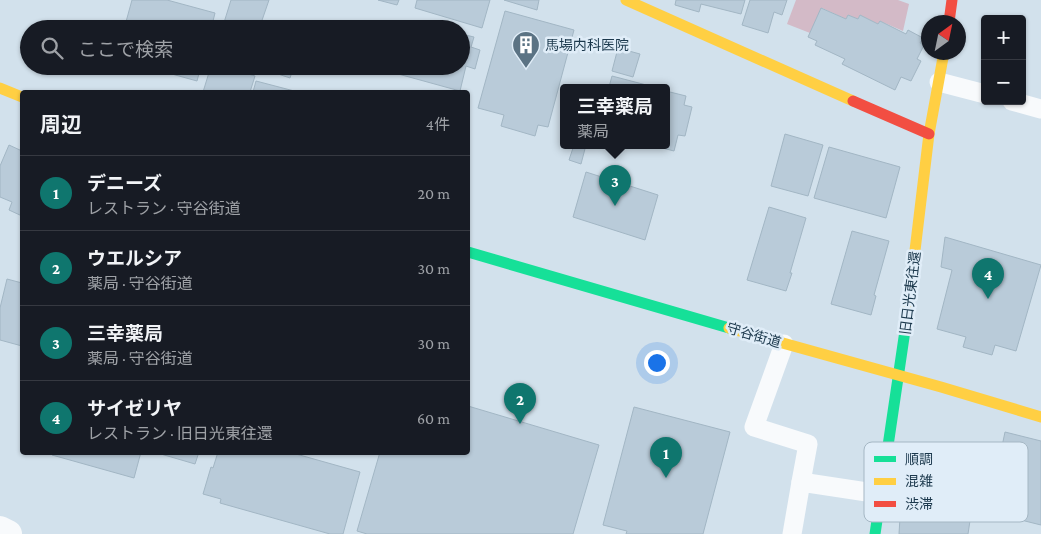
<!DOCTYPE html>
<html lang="ja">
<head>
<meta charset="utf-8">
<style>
  body { margin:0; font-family:"Crimson Pro","Noto Sans JP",serif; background:#242831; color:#f1f3f6 }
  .controls { position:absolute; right:15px; top:15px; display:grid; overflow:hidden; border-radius:5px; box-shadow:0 1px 4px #0004 }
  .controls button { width:45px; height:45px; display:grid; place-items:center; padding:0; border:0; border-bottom:1px solid #363941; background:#171b24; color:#f1f3f6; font:25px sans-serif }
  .compass { position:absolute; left:921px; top:15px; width:45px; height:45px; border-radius:50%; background:#171b24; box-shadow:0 1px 4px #0004; rotate:33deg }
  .you { position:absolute; left:656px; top:362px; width:18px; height:18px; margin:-12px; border:4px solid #fff; border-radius:50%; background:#1a73e8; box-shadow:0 0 0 8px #1a73e833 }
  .badge { display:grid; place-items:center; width:32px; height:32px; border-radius:50%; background:#0f766e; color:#fff; font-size:16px; font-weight:700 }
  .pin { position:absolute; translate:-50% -41px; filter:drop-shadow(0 1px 2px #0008) }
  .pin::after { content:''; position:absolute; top:26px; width:18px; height:15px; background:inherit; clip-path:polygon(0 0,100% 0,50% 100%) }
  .popup { position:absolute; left:560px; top:84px; width:110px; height:65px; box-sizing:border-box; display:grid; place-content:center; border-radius:5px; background:#171b24; filter:drop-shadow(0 1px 4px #0005); font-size:16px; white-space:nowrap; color:#9ea1a6 }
  .popup b { font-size:19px; color:#f1f3f6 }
  .popup::after { content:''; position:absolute; left:50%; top:100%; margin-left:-10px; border:10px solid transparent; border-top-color:#171b24 }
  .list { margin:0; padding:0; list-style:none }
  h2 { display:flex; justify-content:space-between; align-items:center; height:65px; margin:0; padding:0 20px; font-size:21px }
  h2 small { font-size:16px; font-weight:400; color:#9ea1a6 }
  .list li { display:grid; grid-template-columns:32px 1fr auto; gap:15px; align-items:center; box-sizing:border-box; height:75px; padding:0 20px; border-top:1px solid #363941 }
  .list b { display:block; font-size:19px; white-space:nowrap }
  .list p { margin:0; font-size:16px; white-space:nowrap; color:#9ea1a6 }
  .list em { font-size:16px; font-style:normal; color:#9ea1a6 }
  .icon { flex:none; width:28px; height:28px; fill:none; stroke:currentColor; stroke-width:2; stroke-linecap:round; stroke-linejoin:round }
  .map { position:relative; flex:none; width:1041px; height:534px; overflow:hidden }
  .search { position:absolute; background:#171b24; box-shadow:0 1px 4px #0004; left:20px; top:20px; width:450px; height:55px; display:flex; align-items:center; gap:12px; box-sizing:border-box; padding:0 18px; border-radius:28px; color:#9ea1a6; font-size:19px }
  .panel { position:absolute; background:#171b24; box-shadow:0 1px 4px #0004; left:20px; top:90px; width:450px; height:365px; border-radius:5px }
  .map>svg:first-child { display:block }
  .green { fill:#d3bac7 }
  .building { fill:#b9cbd9; stroke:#a2b6c4 }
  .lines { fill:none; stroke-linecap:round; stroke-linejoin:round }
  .lane { stroke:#f8fafc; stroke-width:19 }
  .street { stroke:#f8fafc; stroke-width:28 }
  .fast { stroke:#16e098; stroke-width:11 }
  .slow { stroke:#ffcf43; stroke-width:11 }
  .jam { stroke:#f24e42; stroke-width:11 }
  .labels { text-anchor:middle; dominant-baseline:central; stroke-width:5; stroke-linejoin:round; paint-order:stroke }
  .poi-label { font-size:14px; fill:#1b384c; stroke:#e0edf8; text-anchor:start }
  .street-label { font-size:14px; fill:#1b384c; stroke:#e0edf8 }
  .key { fill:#e0edf8; stroke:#a5b7c4; stroke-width:1 }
  .key-label { font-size:14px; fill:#1b384c }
</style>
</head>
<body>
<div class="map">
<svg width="1041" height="534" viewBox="0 0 1041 534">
  <rect width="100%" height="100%" fill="#d2e1ec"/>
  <path class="green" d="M796 0H898L909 4 903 31 880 21 878 24 860 15 858 19 848 15 846 19 822 8 810 33 787 24Z"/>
  <g class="building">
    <path d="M132 0H167L215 13 211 29H124Z"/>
    <path d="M231 0H269L259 29H222Z"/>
    <path d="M378 0H399L397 5Z"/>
    <path d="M417 0H490L482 28 415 8Z"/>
    <path d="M504 0H539L537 10Z"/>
    <path d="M676 0H745L741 14 701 4 699 12 675 5Z"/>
    <path d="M750 0H787L782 15 774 12 768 33 742 25Z"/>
    <path d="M821 8 846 19 848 15 858 19 860 15 878 24 880 21 906 34 908 30 923 38 920 43 924 45 917 59 921 61 911 81 901 77 895 90 842 64 845 59 815 45 817 41 808 37Z"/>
    <path d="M505 11 574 30 548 127 538 125 535 136 501 126 504 115 478 108Z"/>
    <path d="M404 24 423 29H403Z"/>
    <path d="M426 24 443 29H425Z"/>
    <path d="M461 34 474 37 471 47 480 50 475 69 466 66 460 91 391 72 392 66H461Z"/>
    <path d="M618 48 640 54 633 77 612 71Z"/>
    <path d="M143 66H201L197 81Z"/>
    <path d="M211 66H222L255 76 250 92H203Z"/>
    <path d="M254 66H294L290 78Z"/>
    <path d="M612 76 654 87H609Z"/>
    <path d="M256 81 298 92H253Z"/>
    <path d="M666 91 686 96 684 105 692 107 685 136 678 135 674 151 651 145H666Z"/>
    <path d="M785 134 823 145 808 196 771 186Z"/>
    <path d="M9 145 22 151V216L9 210 12 202 0 197V166Z"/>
    <path d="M574 145H586L581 164 569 160Z"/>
    <path d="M829 147 900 167 886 218 814 198Z"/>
    <path d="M586 172 658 195 645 240 573 217Z"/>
    <path d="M769 207 806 218 790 273H792L786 291 747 280Z"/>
    <path d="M852 231 889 241 874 295 876 296 871 315 831 304Z"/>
    <path d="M945 237 1041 265 1016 351 995 345 992 355 963 347 966 337 937 329 952 270 941 267Z"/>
    <path d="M7 279 22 283V346L0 340V308Z"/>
    <path d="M468 406 599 445 573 534H367L357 531 380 452H468Z"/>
    <path d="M634 407 730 432 703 534H626L627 531 603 525Z"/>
    <path d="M1005 432 1041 441V525L1009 517 1011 508 991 499Z"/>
    <path d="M53 452H141L134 478 52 455Z"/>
    <path d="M154 452H199L195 464Z"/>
    <path d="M218 452H289L360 472 343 534H330L220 503 221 499 203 494 211 467 213 468Z"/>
    <path d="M902 485 974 494 968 534H899Z"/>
  </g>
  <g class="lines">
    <g class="lane">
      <path d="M939 82 985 94"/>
      <path d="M1012 101 1041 109"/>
      <path d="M784 344 754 427 808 444 801 482"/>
      <path d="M792 534 801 482 880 494"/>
    </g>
    <path class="street" d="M0 530 8 534"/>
    <g class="fast">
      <path d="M468 252 729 328"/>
      <path d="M875 534 907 317"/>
    </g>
    <g class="slow">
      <path d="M626 0 853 101"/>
      <path d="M0 88 22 97"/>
      <path d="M907 317 929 134 944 52"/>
      <path d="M729 328 941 387 1041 417"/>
    </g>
    <g class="jam">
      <path d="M949 22 952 0"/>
      <path d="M853 101 929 134"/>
    </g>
  </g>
  <defs>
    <symbol id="building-pin" viewBox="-11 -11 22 30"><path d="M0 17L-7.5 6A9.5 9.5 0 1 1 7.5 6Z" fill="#5b7384" stroke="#e0edf8"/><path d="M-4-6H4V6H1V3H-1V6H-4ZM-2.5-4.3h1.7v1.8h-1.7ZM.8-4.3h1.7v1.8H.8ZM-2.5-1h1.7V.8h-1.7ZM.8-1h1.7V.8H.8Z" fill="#fff"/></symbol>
  </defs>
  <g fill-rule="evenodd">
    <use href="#building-pin" x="510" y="29" width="32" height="43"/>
  </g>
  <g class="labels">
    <g class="poi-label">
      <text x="545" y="45">馬場内科医院</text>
    </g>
    <g class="street-label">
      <text transform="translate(910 293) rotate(-83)">旧日光東往還</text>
      <text transform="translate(754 335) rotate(16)">守谷街道</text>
    </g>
  </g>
  <rect x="864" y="442" width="164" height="80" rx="8" class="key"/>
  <rect x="874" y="456" width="22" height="6" fill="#16e098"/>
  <rect x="874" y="478" width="22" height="7" fill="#ffcf43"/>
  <rect x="874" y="501" width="22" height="6" fill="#f24e42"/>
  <g class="key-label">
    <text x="905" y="464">順調</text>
    <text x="905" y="486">混雑</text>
    <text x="905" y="509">渋滞</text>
  </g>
</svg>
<div class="controls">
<button>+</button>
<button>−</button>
</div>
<svg class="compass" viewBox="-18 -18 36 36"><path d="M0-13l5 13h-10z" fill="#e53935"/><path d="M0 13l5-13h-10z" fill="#9ea1a6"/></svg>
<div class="you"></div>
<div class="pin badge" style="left:666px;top:478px">1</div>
<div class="pin badge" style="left:520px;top:424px">2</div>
<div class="pin badge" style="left:615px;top:206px">3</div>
<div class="popup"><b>三幸薬局</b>薬局</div>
<div class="pin badge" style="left:988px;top:299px">4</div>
<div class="search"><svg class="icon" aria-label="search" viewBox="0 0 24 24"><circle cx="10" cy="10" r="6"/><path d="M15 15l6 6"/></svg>ここで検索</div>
<section class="panel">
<h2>周辺<small>4件</small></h2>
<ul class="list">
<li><span class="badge">1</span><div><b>デニーズ</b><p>レストラン · 守谷街道</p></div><em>20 m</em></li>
<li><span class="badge">2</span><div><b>ウエルシア</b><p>薬局 · 守谷街道</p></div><em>30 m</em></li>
<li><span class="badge">3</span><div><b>三幸薬局</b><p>薬局 · 守谷街道</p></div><em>30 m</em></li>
<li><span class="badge">4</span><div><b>サイゼリヤ</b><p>レストラン · 旧日光東往還</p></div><em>60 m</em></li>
</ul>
</section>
</div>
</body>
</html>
